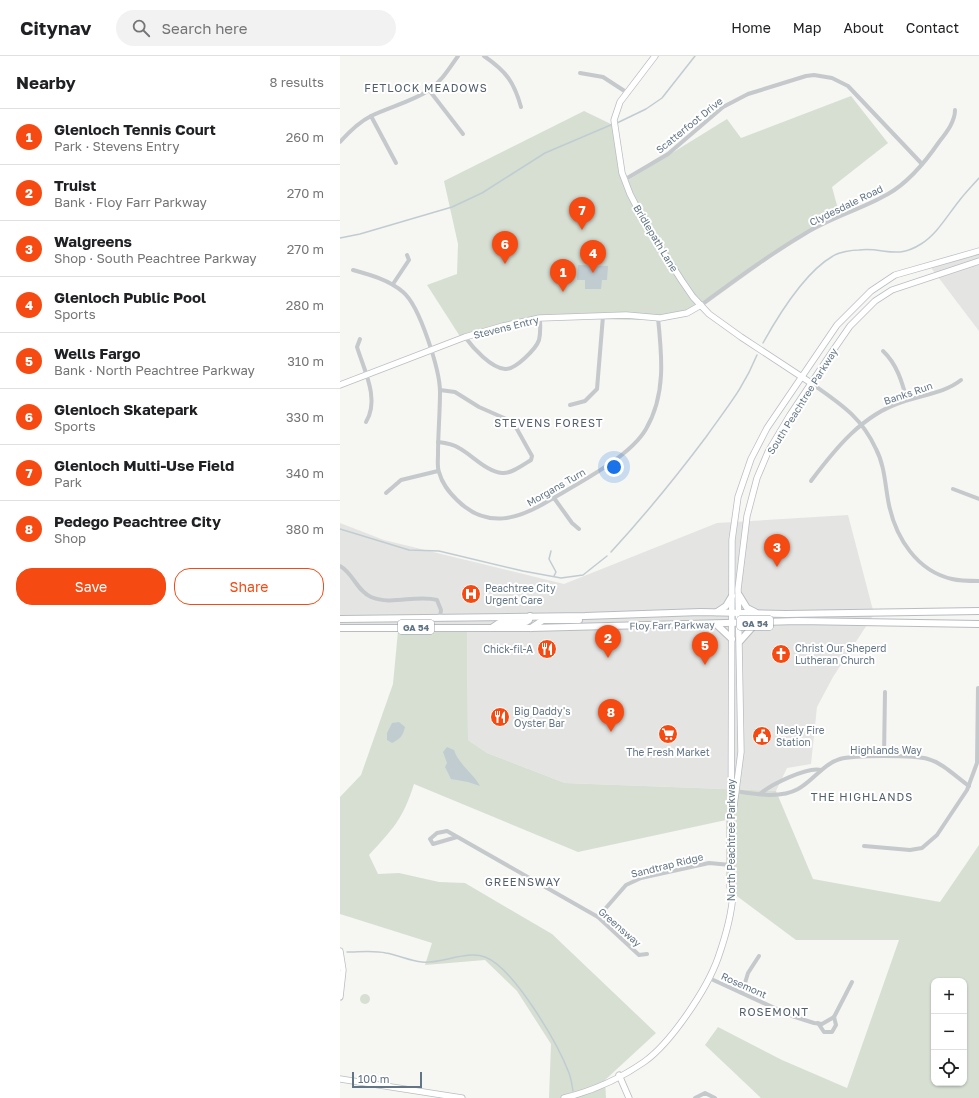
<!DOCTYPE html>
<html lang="en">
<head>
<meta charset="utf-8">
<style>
  body { margin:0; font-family:"Golos Text",sans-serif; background:#f2f2f2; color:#202124 }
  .controls { position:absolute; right:12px; bottom:12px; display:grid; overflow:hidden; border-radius:8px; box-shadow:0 1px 3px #0004 }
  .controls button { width:36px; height:36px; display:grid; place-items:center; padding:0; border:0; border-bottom:1px solid #e0e0e0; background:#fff; color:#202124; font:20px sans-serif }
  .scale { position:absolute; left:12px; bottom:10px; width:70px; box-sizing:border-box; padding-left:4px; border:2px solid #627586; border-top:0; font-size:11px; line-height:14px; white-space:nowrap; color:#627586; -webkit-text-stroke:3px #fff; paint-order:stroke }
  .you { position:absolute; left:274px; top:411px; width:14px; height:14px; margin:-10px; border:3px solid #fff; border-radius:50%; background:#1a73e8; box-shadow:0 0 0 6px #1a73e833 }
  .badge { display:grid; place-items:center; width:26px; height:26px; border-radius:50%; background:#f54b13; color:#fff; font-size:13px; font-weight:700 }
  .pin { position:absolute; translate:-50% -33px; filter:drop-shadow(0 1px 2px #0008) }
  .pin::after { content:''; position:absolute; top:21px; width:14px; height:12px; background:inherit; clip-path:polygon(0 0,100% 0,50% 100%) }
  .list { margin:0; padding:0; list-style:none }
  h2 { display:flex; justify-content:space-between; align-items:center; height:52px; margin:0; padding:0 16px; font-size:17px }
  h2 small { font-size:13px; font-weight:400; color:#757577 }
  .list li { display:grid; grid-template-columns:26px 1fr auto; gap:12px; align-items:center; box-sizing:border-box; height:56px; padding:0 16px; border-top:1px solid #e0e0e0 }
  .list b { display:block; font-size:15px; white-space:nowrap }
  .list p { margin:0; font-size:13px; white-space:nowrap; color:#757577 }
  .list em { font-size:13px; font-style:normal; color:#757577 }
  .actions { display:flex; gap:8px; padding:12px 16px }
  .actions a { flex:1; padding:9px 0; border:1px solid #f54b13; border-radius:16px; text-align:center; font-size:14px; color:#f54b13 }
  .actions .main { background:#f54b13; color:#fff }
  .icon { flex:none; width:22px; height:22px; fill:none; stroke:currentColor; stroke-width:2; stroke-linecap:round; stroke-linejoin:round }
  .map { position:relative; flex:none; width:639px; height:1042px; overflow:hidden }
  header { display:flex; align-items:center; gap:24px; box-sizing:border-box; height:56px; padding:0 20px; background:#fff; border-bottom:1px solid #e0e0e0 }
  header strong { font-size:19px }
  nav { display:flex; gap:22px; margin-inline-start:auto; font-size:14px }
  .search { width:280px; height:36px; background:#f2f2f2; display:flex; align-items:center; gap:10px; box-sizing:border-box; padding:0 14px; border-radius:22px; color:#757577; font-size:15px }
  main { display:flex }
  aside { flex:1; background:#fff }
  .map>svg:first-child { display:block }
  .built { fill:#e4e5e3 }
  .green { fill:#d7dfd3; fill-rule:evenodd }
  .water { fill:#c1ccd1 }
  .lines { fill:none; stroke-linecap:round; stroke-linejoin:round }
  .stream { stroke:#c1ccd1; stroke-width:1.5 }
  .secondary-casing { stroke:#b9bec3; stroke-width:7 }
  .primary-casing { stroke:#b8bcc0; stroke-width:8 }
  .street { stroke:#c5c9cc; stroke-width:4 }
  .secondary { stroke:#fff; stroke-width:5.5 }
  .primary { stroke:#fff; stroke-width:6 }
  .labels { text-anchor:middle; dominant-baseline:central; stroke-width:4; stroke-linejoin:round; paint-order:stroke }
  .shield { fill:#fff; stroke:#919eaa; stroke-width:1 }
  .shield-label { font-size:9px; font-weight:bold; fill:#627586 }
  .street-label { font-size:10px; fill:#627586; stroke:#fff }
  .poi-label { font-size:10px; fill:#627586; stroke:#fff; text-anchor:start }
  .neighbourhood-label { font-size:11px; letter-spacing:1px; fill:#515f6b; stroke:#fff }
</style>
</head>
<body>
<header>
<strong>Citynav</strong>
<div class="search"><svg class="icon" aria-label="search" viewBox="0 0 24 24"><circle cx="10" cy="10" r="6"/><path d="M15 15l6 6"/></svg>Search here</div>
<nav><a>Home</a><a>Map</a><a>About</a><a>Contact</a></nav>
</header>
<main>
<aside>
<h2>Nearby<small>8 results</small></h2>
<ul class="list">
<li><span class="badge">1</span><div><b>Glenloch Tennis Court</b><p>Park · Stevens Entry</p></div><em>260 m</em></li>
<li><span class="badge">2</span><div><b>Truist</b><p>Bank · Floy Farr Parkway</p></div><em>270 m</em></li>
<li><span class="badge">3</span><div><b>Walgreens</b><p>Shop · South Peachtree Parkway</p></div><em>270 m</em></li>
<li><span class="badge">4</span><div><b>Glenloch Public Pool</b><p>Sports</p></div><em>280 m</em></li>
<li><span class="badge">5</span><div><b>Wells Fargo</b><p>Bank · North Peachtree Parkway</p></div><em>310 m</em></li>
<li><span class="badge">6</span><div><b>Glenloch Skatepark</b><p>Sports</p></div><em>330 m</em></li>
<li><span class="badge">7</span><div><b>Glenloch Multi-Use Field</b><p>Park</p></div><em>340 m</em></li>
<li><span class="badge">8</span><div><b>Pedego Peachtree City</b><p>Shop</p></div><em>380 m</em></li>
</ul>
<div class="actions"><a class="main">Save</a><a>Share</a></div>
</aside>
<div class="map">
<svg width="639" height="1042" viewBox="0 0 639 1042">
  <rect width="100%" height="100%" fill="#f6f6f2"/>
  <g class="built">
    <path d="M639 195V275L589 209Z"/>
    <path d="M508 459 534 558 493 621 477 651 471 708 447 712 436 735 225 727 147 697 128 684 127 570 58 575H0V467L44 484 224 528 377 467Z"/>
  </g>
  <g class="green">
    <path d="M511 40 548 87 492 131 498 153 362 251 298 264 205 262 121 282 87 229 117 218 118 188 104 125 244 55 275 70 285 126 387 63 401 82Z"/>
    <path d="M127 570 128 684 147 697 225 727 436 735 473 823 600 846 639 789V1042H421L365 989 378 971 442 1004 507 1032 559 884H456L386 832V764L238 796 74 728C63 763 53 773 29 799L38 818 59 817 99 826 125 827 212 878 316 977 265 1024 266 1042H209L211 988 177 935 145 904 85 909 92 887 0 858V741L21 719 53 628 58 575ZM594 925H624V1027H594Z"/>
    <circle cx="25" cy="943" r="5"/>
  </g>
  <g class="water">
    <path d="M238 209 268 210 267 224H262L261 233H245V224H237Z"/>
    <path d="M59 666 65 671C63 680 60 683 52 687L47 684V677L52 667Z"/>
    <path d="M107 691 114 694C119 709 133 717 140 730L128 726 111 723 105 711 107 707 103 696Z"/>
  </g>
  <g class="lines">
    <g class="stream">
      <path d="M277 67 306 53 322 42 355 0"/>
      <path d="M0 182 20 178 112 151 142 137 205 97 273 68"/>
      <path d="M423 287C438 260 465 216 493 200 499 196 512 194 519 194 544 191 556 204 581 188 597 178 607 160 619 145 625 137 632 130 639 122"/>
      <path d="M0 473 69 494 99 495 183 515 221 522 243 519 267 500"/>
      <path d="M211 495 209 503 216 516 214 520"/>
      <path d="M271 496C305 459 336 421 366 381 387 351 403 333 417 299"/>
      <path d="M7 896C19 896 34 894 46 897 58 899 70 905 82 906 101 908 127 894 145 901 174 912 218 988 229 1017 231 1022 232 1029 233 1035"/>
    </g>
    <defs>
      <g id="secondary">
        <path d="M315 0 280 46 274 64 282 117 290 138 306 169 342 225 353 241 369 258 401 281 471 327"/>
        <path d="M0 329 125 281 163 270 200 262 286 259 320 262 347 257 361 249"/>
        <path d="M394 750 401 696 398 533 407 460 417 422 428 396 450 359 492 296 510 270 535 245 552 234 639 205"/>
        <path d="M0 895 3 914 0 941"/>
        <path d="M279 1019 289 1042"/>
        <path d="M0 1023 122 1042"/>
        <path d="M224 1042C252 1035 281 1022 304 1006 331 987 367 933 378 902 385 882 392 857 393 837 393 828 391 818 391 809L392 484 398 441 411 403 427 372 497 269 531 235 555 219 639 195"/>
      </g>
      <g id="primary">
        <path d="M399 539 407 552 415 556"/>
        <path d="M377 556 386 550 392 540"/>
        <path d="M0 563 245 560 361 556 446 558 639 555"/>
        <path d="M376 568 392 583"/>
        <path d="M153 571 159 567 186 566 189 564 190 560"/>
        <path d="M0 572H191L458 565 639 568"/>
        <path d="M191 572 203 564H239"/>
        <path d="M400 585 416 567"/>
      </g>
    </defs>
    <use href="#secondary" class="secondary-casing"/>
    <use href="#primary" class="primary-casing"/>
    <g class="street">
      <path d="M144 0C166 15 174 26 181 51"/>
      <path d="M240 17 263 21 286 36"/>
      <path d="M89 34 123 78"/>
      <path d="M31 60 56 107"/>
      <path d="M0 86C9 76 19 66 31 60 50 51 70 46 88 35 101 26 109 13 118 0"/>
      <path d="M284 124 328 98 383 51 408 38 466 20 474 19 492 22 508 30 582 108"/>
      <path d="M13 214C31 219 49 224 63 236 80 250 100 315 100 336 100 357 98 377 98 398 98 404 97 411 99 416 102 428 109 436 117 444 147 474 179 463 210 444 237 428 290 401 306 373 326 339 322 300 318 262"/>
      <path d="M53 228 69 204 67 199"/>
      <path d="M361 249C395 224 429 199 466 177 492 161 522 153 548 138 569 126 586 105 599 86 606 77 615 66 615 54"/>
      <path d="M125 281C133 292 151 312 165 313 175 314 196 293 199 284 201 276 200 270 200 262"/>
      <path d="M20 283 17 291C24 314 40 343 26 366"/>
      <path d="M543 295C557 308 562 326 567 344"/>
      <path d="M471 327C499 347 521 360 536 393 545 410 545 430 549 449 556 482 577 515 612 523 620 525 630 525 639 525"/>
      <path d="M230 349 245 345 257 333 263 260"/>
      <path d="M98 386C106 387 113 388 119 392 132 399 147 416 162 417 171 418 183 409 191 404L192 400 173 366 139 351 115 336 100 334"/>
      <path d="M471 425C495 393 522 359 562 346 581 339 605 337 621 324"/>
      <path d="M613 433 639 443"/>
      <path d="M46 437 61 424 98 415"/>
      <path d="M214 442 232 467 239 473"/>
      <path d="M0 510C13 517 17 535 31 541 52 550 76 538 97 544L101 554 100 561"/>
      <path d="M544 700 545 636"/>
      <path d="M395 735C414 738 440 743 458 733 473 725 483 708 500 703 513 699 576 699 588 703 603 707 616 721 629 730"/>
      <path d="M420 738C430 729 468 710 481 714"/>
      <path d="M117 781 93 788 90 783 97 777 107 775 258 861 299 899 307 898"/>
      <path d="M524 790 570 794 582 792 597 779 627 734 637 707 638 632"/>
      <path d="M258 861 286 829 301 822 369 807 391 809"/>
      <path d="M369 922 452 960 474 967 482 968 494 961 512 926"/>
      <path d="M402 937 408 917 419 900"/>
      <path d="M478 967 484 976H492L496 969 494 961"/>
      <path d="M355 1042 365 1037 375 1042"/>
    </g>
    <use href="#secondary" class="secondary"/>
    <use href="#primary" class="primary"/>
  </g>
  <defs>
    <symbol id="hospital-disc" viewBox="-11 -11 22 22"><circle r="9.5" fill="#f54b13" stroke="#fff"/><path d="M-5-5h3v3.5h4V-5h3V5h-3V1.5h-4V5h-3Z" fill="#fff"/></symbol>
    <symbol id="restaurant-disc" viewBox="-11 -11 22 22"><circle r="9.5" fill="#f54b13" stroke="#fff"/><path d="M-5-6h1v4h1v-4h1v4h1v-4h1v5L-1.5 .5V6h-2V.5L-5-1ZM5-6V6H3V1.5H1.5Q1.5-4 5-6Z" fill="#fff"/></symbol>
    <symbol id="church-disc" viewBox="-11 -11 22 22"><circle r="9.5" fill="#f54b13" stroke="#fff"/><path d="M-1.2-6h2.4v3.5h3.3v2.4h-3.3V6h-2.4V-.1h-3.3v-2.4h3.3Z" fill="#fff"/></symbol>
    <symbol id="supermarket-disc" viewBox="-11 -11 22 22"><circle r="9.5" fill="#f54b13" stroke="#fff"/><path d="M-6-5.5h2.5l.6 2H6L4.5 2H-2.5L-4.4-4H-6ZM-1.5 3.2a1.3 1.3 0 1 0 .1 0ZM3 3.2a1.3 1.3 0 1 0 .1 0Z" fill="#fff"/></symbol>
    <symbol id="civic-disc" viewBox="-11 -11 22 22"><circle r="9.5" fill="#f54b13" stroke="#fff"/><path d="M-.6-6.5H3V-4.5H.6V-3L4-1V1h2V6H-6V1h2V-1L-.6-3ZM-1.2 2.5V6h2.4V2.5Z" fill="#fff"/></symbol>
  </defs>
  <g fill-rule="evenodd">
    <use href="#hospital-disc" x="120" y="527" width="22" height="22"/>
    <use href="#restaurant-disc" x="196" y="582" width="22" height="22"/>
    <use href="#church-disc" x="430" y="587" width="22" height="22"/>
    <use href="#restaurant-disc" x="149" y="650" width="22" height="22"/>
    <use href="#supermarket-disc" x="317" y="667" width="22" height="22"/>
    <use href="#civic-disc" x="411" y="669" width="22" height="22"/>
  </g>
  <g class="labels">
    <g class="shield">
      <rect x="397" y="560" width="36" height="14" rx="3"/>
      <rect x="58" y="564" width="36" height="14" rx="3"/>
    </g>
    <g class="shield-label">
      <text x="415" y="567">GA 54</text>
      <text x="76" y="571">GA 54</text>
    </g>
    <g class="street-label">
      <text transform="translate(349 69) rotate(-39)">Scatterfoot Drive</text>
      <text transform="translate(506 149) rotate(-26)">Clydesdale Road</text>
      <text transform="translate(316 182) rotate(59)">Bridlepath Lane</text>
      <text transform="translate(166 271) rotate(-14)">Stevens Entry</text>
      <text transform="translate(568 337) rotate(-19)">Banks Run</text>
      <text transform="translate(462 345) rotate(-58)">South Peachtree Parkway</text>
      <text transform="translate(216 431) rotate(-30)">Morgans Turn</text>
      <text transform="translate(332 569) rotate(-1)">Floy Farr Parkway</text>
      <text x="546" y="694">Highlands Way</text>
      <text transform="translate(391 784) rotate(-90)">North Peachtree Parkway</text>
      <text transform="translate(327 809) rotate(-14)">Sandtrap Ridge</text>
      <text transform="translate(280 871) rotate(41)">Greensway</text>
      <text transform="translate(404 929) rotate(24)">Rosemont</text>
    </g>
    <g class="poi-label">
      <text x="145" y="532">Peachtree City<tspan x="145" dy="12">Urgent Care</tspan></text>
      <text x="455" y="592">Christ Our Sheperd<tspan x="455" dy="12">Lutheran Church</tspan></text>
      <text x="193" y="593" text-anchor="end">Chick-fil-A</text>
      <text x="174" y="655">Big Daddy's<tspan x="174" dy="12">Oyster Bar</tspan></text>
      <text x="436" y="674">Neely Fire<tspan x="436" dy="12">Station</tspan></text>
      <text x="328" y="696" text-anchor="middle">The Fresh Market</text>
    </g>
    <g class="neighbourhood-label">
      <text x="86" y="31">FETLOCK MEADOWS</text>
      <text x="209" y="366">STEVENS FOREST</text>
      <text x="522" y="740">THE HIGHLANDS</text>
      <text x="183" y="825">GREENSWAY</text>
      <text x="434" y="955">ROSEMONT</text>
    </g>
  </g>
</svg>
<div class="controls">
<button>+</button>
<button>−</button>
<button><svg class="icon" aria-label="locate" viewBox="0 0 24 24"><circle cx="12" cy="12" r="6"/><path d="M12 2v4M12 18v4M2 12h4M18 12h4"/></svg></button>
</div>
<div class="scale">100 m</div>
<div class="you"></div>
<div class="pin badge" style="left:223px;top:236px">1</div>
<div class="pin badge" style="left:268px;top:602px">2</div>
<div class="pin badge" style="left:437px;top:511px">3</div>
<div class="pin badge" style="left:253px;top:217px">4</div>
<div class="pin badge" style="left:365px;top:609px">5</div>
<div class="pin badge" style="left:165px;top:208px">6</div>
<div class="pin badge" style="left:242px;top:174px">7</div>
<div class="pin badge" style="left:271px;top:676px">8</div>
</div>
</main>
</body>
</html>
